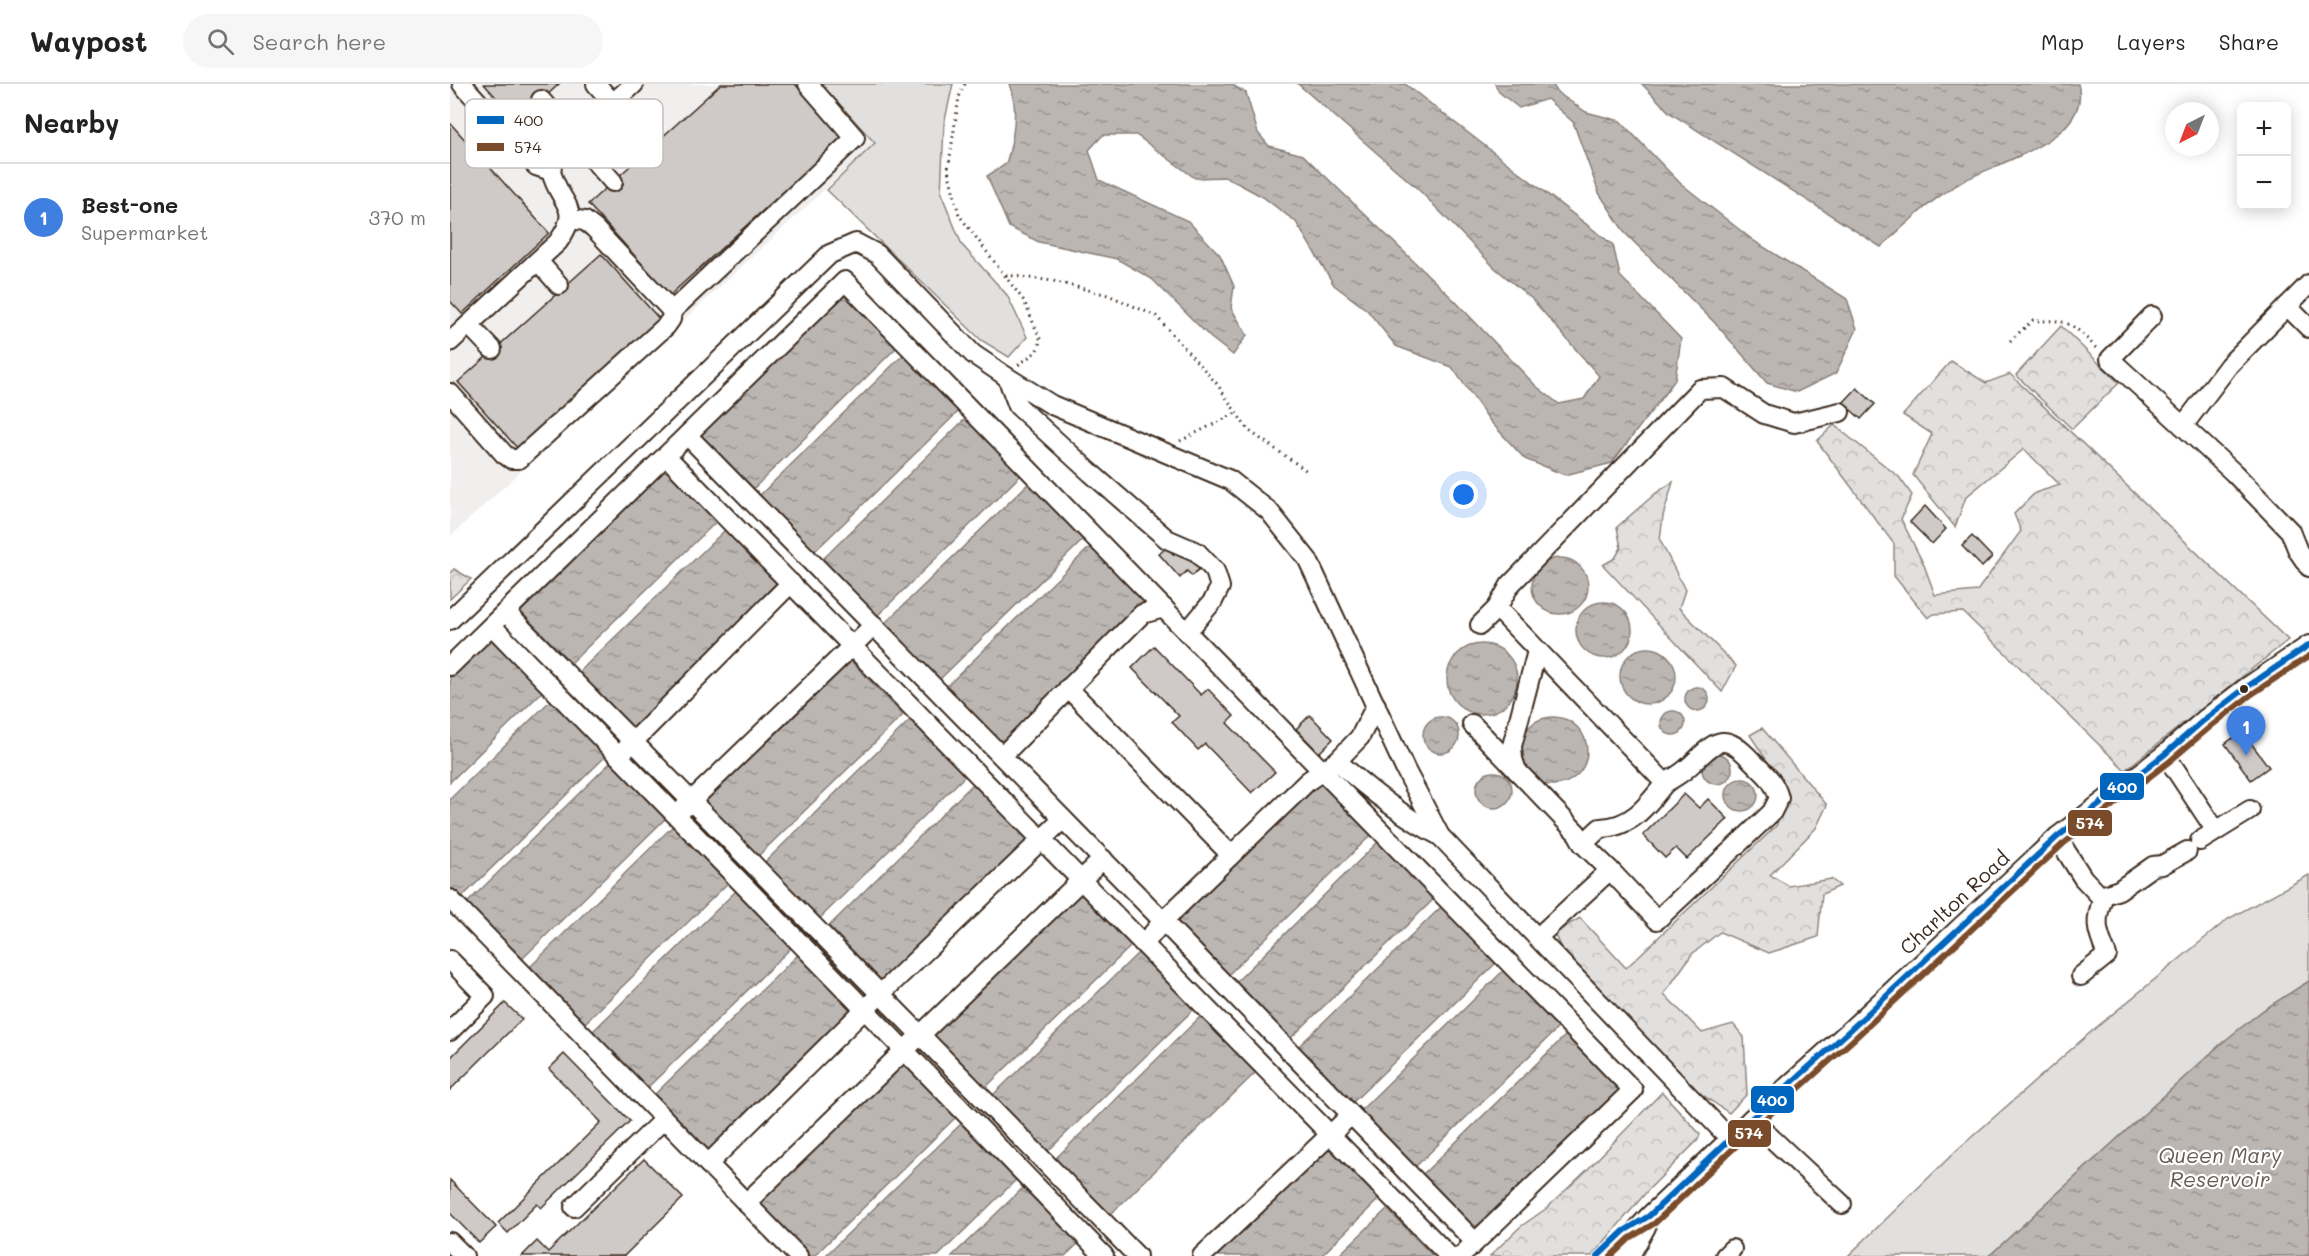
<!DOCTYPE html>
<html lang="en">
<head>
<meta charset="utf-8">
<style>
  body { margin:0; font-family:Mali,sans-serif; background:#f6f6f6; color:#222 }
  .controls { position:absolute; right:18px; top:18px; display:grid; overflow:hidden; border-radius:9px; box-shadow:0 3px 15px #0003 }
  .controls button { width:54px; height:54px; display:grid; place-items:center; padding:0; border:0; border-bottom:2px solid #e0e0e0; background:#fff; color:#222; font:30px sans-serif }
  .compass { position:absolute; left:1715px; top:18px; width:54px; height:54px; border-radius:50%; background:#fff; box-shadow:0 3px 15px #0003; rotate:222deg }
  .you { position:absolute; left:1014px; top:411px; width:21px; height:21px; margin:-15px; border:4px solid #fff; border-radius:50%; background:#1a73e8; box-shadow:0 0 0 9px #1a73e833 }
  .badge { display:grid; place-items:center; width:39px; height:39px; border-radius:50%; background:#d1495b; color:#fff; font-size:20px; font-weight:700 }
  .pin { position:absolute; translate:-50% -50px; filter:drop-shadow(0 2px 3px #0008) }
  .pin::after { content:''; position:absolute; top:32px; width:21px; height:18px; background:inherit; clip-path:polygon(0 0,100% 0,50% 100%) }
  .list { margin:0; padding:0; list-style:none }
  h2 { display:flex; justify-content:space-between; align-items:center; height:78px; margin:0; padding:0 24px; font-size:26px }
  h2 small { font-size:20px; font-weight:400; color:#767676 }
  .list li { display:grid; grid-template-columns:39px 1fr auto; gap:18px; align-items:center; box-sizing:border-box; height:108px; padding:0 24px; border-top:2px solid #e0e0e0 }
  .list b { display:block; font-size:22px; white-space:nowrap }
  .list p { margin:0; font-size:20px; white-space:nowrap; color:#767676 }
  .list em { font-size:20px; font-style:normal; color:#767676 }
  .icon { flex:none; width:33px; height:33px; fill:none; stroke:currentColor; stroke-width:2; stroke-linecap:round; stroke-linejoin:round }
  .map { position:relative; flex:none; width:1859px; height:1172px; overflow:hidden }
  header { display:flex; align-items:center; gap:36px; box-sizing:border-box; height:84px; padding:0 30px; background:#fff; border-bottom:2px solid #e0e0e0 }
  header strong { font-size:28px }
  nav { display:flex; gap:33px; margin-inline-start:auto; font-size:21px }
  .search { width:420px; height:54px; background:#f6f6f6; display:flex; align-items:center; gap:15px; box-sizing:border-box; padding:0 21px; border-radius:33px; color:#767676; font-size:22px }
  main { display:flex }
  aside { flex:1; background:#fff }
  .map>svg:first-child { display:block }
  .built { fill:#f1efee }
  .grass { fill:#e2e0de; stroke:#8e857e; stroke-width:1.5 }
  .forest { fill:url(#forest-crowns); stroke:#8e857e; stroke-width:1.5 }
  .water { fill:url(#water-ripples); stroke:#887e77; stroke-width:1.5 }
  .building { fill:#cfcac7; stroke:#3b2a1e; stroke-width:1.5 }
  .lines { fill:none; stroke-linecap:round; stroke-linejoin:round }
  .minor-casing { stroke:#3b2a1e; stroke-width:22 }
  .path { stroke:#3b2a1e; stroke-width:3; stroke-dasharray:1.5 4.5; stroke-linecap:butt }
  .minor { stroke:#fff; stroke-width:18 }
  .bus-1-casing { stroke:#fff; stroke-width:10 }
  .bus-2-casing { stroke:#fff; stroke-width:10 }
  .bus-1 { stroke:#0065bd; stroke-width:6 }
  .bus-2 { stroke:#7a4b2a; stroke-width:6 }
  .bus-dot { fill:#3b2a1e; stroke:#fff; stroke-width:2 }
  .labels { text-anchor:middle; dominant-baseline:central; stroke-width:4.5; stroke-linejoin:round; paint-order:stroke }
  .street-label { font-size:20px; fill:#3b2a1e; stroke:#fff }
  .water-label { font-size:21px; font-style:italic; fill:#685b52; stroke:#fff }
  .key { fill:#fff; stroke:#c4bfbc; stroke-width:1.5 }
  .key-label { font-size:16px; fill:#3b2a1e }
  .line-badge { stroke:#fff; stroke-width:2 }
  .badge-label { font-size:16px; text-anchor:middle; font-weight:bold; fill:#fff }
</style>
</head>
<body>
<header>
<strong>Waypost</strong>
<div class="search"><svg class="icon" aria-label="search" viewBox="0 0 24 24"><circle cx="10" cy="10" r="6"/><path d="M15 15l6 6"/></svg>Search here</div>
<nav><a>Map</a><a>Layers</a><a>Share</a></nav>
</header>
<main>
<aside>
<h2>Nearby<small></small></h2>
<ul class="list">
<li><span class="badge" style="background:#3f7fe0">1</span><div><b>Best-one</b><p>Supermarket</p></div><em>370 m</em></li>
</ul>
</aside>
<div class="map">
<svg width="1859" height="1172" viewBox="0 0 1859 1172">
  <defs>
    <pattern id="forest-crowns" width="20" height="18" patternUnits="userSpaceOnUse" patternTransform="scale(1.5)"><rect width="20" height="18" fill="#e2e0de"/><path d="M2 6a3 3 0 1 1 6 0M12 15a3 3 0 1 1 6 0" fill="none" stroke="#c3c0be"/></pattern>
    <pattern id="water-ripples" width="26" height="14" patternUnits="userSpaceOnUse" patternTransform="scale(1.5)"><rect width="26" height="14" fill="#bcb6b3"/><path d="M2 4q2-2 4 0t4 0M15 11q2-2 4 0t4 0" fill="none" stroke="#9a9491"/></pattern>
  </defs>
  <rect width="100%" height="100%" fill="#fff"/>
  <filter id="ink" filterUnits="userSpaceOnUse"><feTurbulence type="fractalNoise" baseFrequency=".0167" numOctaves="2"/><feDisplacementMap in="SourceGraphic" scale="12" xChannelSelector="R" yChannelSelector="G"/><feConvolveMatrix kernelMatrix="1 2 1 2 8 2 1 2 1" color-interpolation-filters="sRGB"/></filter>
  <g filter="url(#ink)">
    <path class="built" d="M0 0H371L425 59 0 453Z"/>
    <g class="grass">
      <path d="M371 0H503L494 40 491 109 512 161 557 211 577 253 559 273 531 256 377 106 425 59Z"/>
      <path d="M1859 791V897L1812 927 1772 959 1539 1172H1398L1508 1065 1642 947 1778 835Z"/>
    </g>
    <g class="forest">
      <path d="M1611 242 1669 299 1622 345 1566 291Z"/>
      <path d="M1501 277 1536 299 1560 290 1838 556 1675 686 1513 528 1484 530 1478 534 1444 492V460L1367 357 1384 341 1449 393 1462 411 1451 435 1474 481 1485 511 1527 507 1571 447 1564 430 1585 409 1610 401 1574 365 1516 413 1505 443 1463 391 1482 350 1453 331Z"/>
      <path d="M1223 398 1213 432 1210 456 1235 506 1229 524 1286 582 1272 608 1153 481 1165 474 1171 464 1167 443 1206 409Z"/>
      <path d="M4 485 21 495 0 515V489Z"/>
      <path d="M1312 644 1377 721 1366 744 1320 791 1339 802 1381 795 1390 802 1372 810 1368 853 1319 869 1270 848 1242 870 1214 910 1252 949 1283 940 1294 953 1297 1010 1279 1029 1244 1005 1116 875 1104 849 1130 834 1176 884 1326 742 1339 710 1300 651Z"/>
      <path d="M1212 1008 1250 1050 1248 1056 1199 1105 1142 1172H1040L1070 1143 1097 1124 1137 1086Z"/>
    </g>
    <g class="water">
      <path d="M560 0H781L796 9 808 49 819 62 853 71 1005 217 1086 302 1109 320 1134 315 1149 292 1082 215 1045 184 968 105 848 0H955L1163 161 1170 192 1231 255 1225 296 1162 379 1115 391 1075 375 1040 337 1002 283 946 262 917 226 884 201 846 138 813 113 776 93 745 94 686 51H653L639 66 649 96 738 137 770 171 784 202 781 224 797 251 783 271 761 254 702 195 667 175 589 158 559 143 537 92 556 80C564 54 569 26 560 0Z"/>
      <path d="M1045 0H1102L1108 9 1136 28 1170 37 1230 99 1304 157 1397 215 1407 245 1386 289 1347 308 1317 299 1266 240 1175 149 1149 109 1123 38 1097 15 1069 24 1049 8Z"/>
      <path d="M1192 0H1628C1643 56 1545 78 1510 99 1480 116 1456 140 1431 163L1220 29Z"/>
      <path d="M393 206 448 262 301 407 246 350Z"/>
      <path d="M456 268 511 325 363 469 308 413Z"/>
      <path d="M518 332 573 389 426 533 371 477Z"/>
      <path d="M214 379 269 435 121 579 66 523Z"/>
      <path d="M581 397 636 453 488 597 433 541Z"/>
      <path d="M275 446 330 502 182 647 127 590Z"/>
      <path d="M643 460 698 516 550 661 495 604Z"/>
      <circle cx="1110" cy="502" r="28"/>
      <circle cx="1154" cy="546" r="28"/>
      <path d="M39 550 94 606 0 698V588Z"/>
      <circle cx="1032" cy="595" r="35"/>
      <circle cx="1198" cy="592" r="28"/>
      <path d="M398 574 453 631 305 775 251 719Z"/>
      <circle cx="1247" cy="615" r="12"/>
      <path d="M103 614 158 670 11 814 0 804V715Z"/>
      <circle cx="1223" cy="639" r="12"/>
      <circle cx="1103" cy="667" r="34"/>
      <circle cx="991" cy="651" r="18"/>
      <path d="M461 635 516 691 368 836 313 780Z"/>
      <circle cx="1267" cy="685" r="15"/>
      <path d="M162 677 217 733 70 877 15 821Z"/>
      <circle cx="1044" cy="706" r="18"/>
      <path d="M869 691 924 748 777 892 722 836Z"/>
      <circle cx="1292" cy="711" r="16"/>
      <path d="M526 697 581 753 433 898 379 842Z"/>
      <path d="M225 740 280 797 133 941 78 885Z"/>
      <path d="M930 756 986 813 838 957 783 901Z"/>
      <path d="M289 804 344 861 196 1005 141 949Z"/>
      <path d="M627 805 682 861 534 1005 479 949Z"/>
      <path d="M993 821 1048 877 900 1021 846 965Z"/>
      <path d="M689 868 744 925 596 1069 541 1013Z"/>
      <path d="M350 869 405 925 257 1070 202 1013Z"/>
      <path d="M1055 885 1110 942 962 1086 907 1030Z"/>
      <path d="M1859 897V1172H1539L1772 959 1812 927Z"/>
      <path d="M752 931 806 988 659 1132 604 1076Z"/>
      <path d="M1117 950 1172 1006 1024 1150 969 1094Z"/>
      <path d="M452 976 507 1032 364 1172H355L305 1120Z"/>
      <path d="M515 1036 570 1092 488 1172H375Z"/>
      <path d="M874 1059 929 1115 871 1172H759Z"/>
      <path d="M576 1101 631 1157 615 1172H502Z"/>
      <path d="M937 1125 983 1172H888Z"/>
    </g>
    <g class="building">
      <path d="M34 0H109L68 38Z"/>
      <path d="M271 0H345L394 53 220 211 138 120Z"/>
      <path d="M0 39 99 149 12 230 0 217Z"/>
      <path d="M151 170 212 238 70 367 8 298Z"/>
      <path d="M1407 304 1425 320 1411 335 1393 319Z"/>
      <path d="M1475 422 1496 445 1482 460 1460 438Z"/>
      <path d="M1522 452 1542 473 1532 483 1512 462Z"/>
      <path d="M717 463 724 471 731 465 749 485 742 492 737 487 730 494 709 470Z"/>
      <path d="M704 562 751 611 758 605 784 632 777 639 825 688 802 709 755 660 748 666 722 638 729 632 682 584Z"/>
      <path d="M860 631 883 655 869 669 846 645Z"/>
      <path d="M1792 647 1819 683 1801 696 1775 660Z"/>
      <path d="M1234 710 1249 724 1258 715 1278 735 1237 775 1226 764 1215 774 1193 751Z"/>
      <path d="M55 919 72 935 0 1006V974Z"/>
      <path d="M114 970 180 1037 91 1124 87 1120 58 1149 48 1139 151 1038 99 985Z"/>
      <path d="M194 1075 233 1114 174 1172H72L87 1157 98 1168Z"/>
      <path d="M0 1096 46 1143 29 1159 0 1129Z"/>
    </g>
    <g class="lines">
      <defs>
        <g id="minor">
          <path d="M146 0 163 19"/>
          <path d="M91 16 163 98"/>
          <path d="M101 87 104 72 184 0"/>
          <path d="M120 135 135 137 144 144 222 227 405 54 358 0"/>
          <path d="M88 177 109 201"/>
          <path d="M1837 222 1859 244"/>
          <path d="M1702 232 1660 275 1784 389 1840 447 1848 467 1859 483"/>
          <path d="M19 241 42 265"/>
          <path d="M0 258 108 158C134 122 109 121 101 87L86 82 12 0"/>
          <path d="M557 293 568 322 641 389 717 455 747 468 765 487 770 503 763 517 737 548"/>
          <path d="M0 309 54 370 61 375H69L216 242 221 235 222 227"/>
          <path d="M1733 342 1779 281 1859 200"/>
          <path d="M237 351 713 837 1025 1158"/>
          <path d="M216 372 999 1172"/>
          <path d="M56 528 687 1172"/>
          <path d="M0 536 380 170 406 159 427 170 523 270 557 293 602 321 780 396 819 427 858 476 955 685 990 752 1280 1055"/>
          <path d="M1030 541 1047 524"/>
          <path d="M42 542 654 1172"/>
          <path d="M0 582 395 197 1183 1006 1011 1172"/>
          <path d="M618 604 781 771"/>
          <path d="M1022 640 1127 749 1133 760"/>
          <path d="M176 665 341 499"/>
          <path d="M1715 670 1766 747"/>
          <path d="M552 672 692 530 714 524"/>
          <path d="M887 677C919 706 952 732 990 752"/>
          <path d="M1067 687 1063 675 1062 662 1087 567"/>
          <path d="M234 724 424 541"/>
          <path d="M1607 753 1633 794 1648 810 1654 811 1669 806 1703 782 1712 781 1737 767"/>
          <path d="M1750 757 1800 726"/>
          <path d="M1160 786 1133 760 1150 744C1181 744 1198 721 1215 699L1047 524 1060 501 1250 305 1274 304 1314 330 1344 339 1390 328"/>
          <path d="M0 815 348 1172"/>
          <path d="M1088 853 1160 786 1207 836 1302 747 1322 728 1329 714C1324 696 1315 690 1302 677 1269 641 1263 663 1235 686 1229 691 1222 695 1215 699"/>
          <path d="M694 860 713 837 858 697 887 677 910 653 926 621"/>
          <path d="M0 876 35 912 0 947"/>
          <path d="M1631 892 1657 871C1646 846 1644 837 1654 811"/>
          <path d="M1301 1035 1392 1120"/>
          <path d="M258 1080 415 925 613 735"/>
          <path d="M296 1119 653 775"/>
          <path d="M124 1123 214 1035"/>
          <path d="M0 1158 14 1172"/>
          <path d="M752 1172 901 1031"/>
          <path d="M1162 1172 1199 1132 1301 1035 1398 948 1607 753 1715 670 1754 636 1797 603 1859 561"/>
          <path d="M1180 1172 1196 1143"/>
          <path d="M1275 1172 1282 1165"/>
        </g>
      </defs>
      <use href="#minor" class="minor-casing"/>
      <g class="path">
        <path d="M515 0 509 13 498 86 509 131 574 217 591 257 586 268 568 281"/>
        <path d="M556 191 603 197 658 211 706 232 767 300 798 346 857 387"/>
        <path d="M1560 257 1583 236C1591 238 1599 236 1607 237 1625 239 1636 254 1647 265"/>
        <path d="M730 357 786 329"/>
      </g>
      <use href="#minor" class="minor"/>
      <defs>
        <path id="bus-1" d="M1148 1172 1174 1147 1199 1132 1301 1035 1398 948 1607 753 1715 670 1754 636 1797 603 1859 561"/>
        <path id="bus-2" d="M1161 1172 1180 1154 1205 1139 1307 1042 1404 955 1613 760 1720 677 1760 643 1802 610 1859 572"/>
      </defs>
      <use href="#bus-1" class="bus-1-casing"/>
      <use href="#bus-2" class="bus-2-casing"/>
      <use href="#bus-1" class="bus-1"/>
      <use href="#bus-2" class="bus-2"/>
    </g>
  </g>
  <circle class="bus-dot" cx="1794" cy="605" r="5"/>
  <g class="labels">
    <g class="street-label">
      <text transform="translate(1504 818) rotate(-43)">Charlton Road</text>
    </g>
    <g class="water-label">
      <text x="1770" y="1070">Queen Mary<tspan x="1770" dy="24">Reservoir</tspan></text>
    </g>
  </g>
  <rect x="15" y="15" width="198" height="69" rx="9" class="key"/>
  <rect x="27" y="32" width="27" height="8" fill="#0065bd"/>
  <rect x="27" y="59" width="27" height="8" fill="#7a4b2a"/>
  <g class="key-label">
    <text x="64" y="42">400</text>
    <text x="64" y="69">574</text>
  </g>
  <g class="line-badge">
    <rect x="1649" y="688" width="46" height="29" rx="6" fill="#0065bd"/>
    <rect x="1617" y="725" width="46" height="28" rx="6" fill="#7a4b2a"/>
    <rect x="1300" y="1001" width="45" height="29" rx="6" fill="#0065bd"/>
    <rect x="1277" y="1035" width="45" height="29" rx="6" fill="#7a4b2a"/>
  </g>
  <g class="badge-label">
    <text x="1672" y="709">400</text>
    <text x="1640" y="745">574</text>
    <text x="1322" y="1022">400</text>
    <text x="1299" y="1055">574</text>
  </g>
</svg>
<div class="controls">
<button>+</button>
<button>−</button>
</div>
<svg class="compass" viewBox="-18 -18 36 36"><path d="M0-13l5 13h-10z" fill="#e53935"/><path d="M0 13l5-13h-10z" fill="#767676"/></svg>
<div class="you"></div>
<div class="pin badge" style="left:1796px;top:672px;background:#3f7fe0">1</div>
</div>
</main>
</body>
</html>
